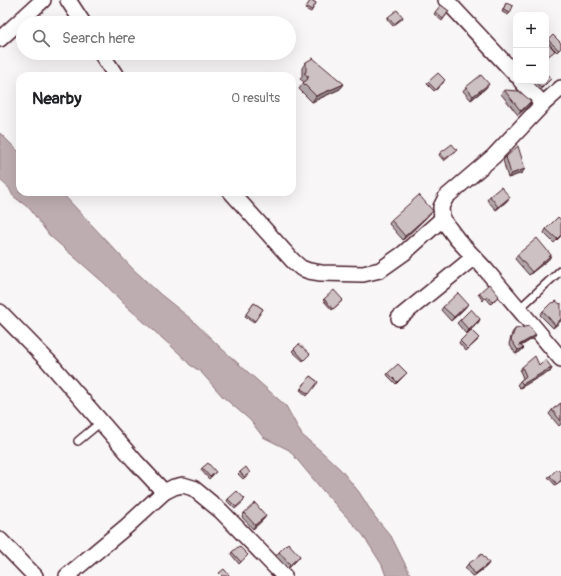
<!DOCTYPE html>
<html lang="en">
<head>
<meta charset="utf-8">
<style>
  body { margin:0; font-family:Pangolin,sans-serif; background:#f2f2f2; color:#202124 }
  .controls { position:absolute; right:12px; top:12px; display:grid; overflow:hidden; border-radius:8px; box-shadow:0 4px 16px #0002 }
  .controls button { width:36px; height:36px; display:grid; place-items:center; padding:0; border:0; border-bottom:1px solid #e0e0e0; background:#fff; color:#202124; font:20px sans-serif }
  .list { margin:0; padding:0; list-style:none }
  h2 { display:flex; justify-content:space-between; align-items:center; height:52px; margin:0; padding:0 16px; font-size:17px }
  h2 small { font-size:13px; font-weight:400; color:#757577 }
  .icon { flex:none; width:22px; height:22px; fill:none; stroke:currentColor; stroke-width:2; stroke-linecap:round; stroke-linejoin:round }
  .map { position:relative; flex:none; width:561px; height:576px; overflow:hidden }
  .search { position:absolute; background:#fff; box-shadow:0 4px 16px #0002; left:16px; top:16px; width:280px; height:44px; display:flex; align-items:center; gap:10px; box-sizing:border-box; padding:0 14px; border-radius:22px; color:#757577; font-size:15px }
  .panel { position:absolute; background:#fff; box-shadow:0 4px 16px #0002; left:16px; top:72px; width:280px; height:124px; border-radius:12px }
  .map>svg:first-child { display:block }
  .water { fill:#bdadb0; stroke:#8f747b }
  .lines { fill:none; stroke-linecap:round; stroke-linejoin:round }
  .lane-casing { stroke:#4a1f2b; stroke-width:10 }
  .street-casing { stroke:#4a1f2b; stroke-width:18 }
  .lane { stroke:#fff; stroke-width:7 }
  .street { stroke:#fff; stroke-width:15 }
  .wall { fill:#b0a6a9; stroke:#4a1f2b }
  .shaded-wall { fill:#908789; stroke:#4a1f2b }
  .building { fill:#cdc1c4; stroke:#4a1f2b }
</style>
</head>
<body>
<div class="map">
<svg width="561" height="576" viewBox="0 0 561 576">
  <rect width="100%" height="100%" fill="#f8f6f7"/>
  <filter id="ink" filterUnits="userSpaceOnUse"><feTurbulence type="fractalNoise" baseFrequency=".025" numOctaves="2"/><feDisplacementMap in="SourceGraphic" scale="8" xChannelSelector="R" yChannelSelector="G"/><feConvolveMatrix kernelMatrix="1 2 1 2 8 2 1 2 1" color-interpolation-filters="sRGB"/></filter>
  <g filter="url(#ink)">
    <path class="water" d="M0 133 20 153V192H61L132 268 160 294 191 319 222 349 286 406 302 435 322 452 341 470 359 492 375 517 391 536 411 576H386L382 565 363 535 324 492 289 450 263 437 250 420 223 397 200 371 190 365 180 354 126 306 104 283 49 235 30 209 13 196 9 188 0 180Z"/>
    <g class="lines">
      <defs>
        <g id="lane">
          <path d="M519 309 561 270"/>
          <path d="M78 441 101 422"/>
        </g>
        <g id="street">
          <path d="M68 0 83 23"/>
          <path d="M446 0 516 75"/>
          <path d="M0 39 43 0"/>
          <path d="M101 53 116 76"/>
          <path d="M521 81 543 104"/>
          <path d="M561 88 543 104 494 156 446 197 441 207 442 219 457 239 486 270 561 359"/>
          <path d="M231 192 293 261 301 268 309 271 321 273 363 274 380 270 404 253 442 219"/>
          <path d="M0 312 49 362 135 461 164 492 174 487 183 485 193 488 221 511 284 576"/>
          <path d="M399 318 474 257"/>
          <path d="M0 540 35 576"/>
          <path d="M67 576 127 526 164 492"/>
        </g>
      </defs>
      <use href="#lane" class="lane-casing"/>
      <use href="#street" class="street-casing"/>
      <use href="#lane" class="lane"/>
      <use href="#street" class="street"/>
    </g>
    <g class="wall">
      <path d="M311 0 316 3 311 12 305 9Z"/>
      <path d="M506 3 510 13 508 15 502 12Z"/>
      <path d="M441 5 449 11 442 21 434 14Z"/>
      <path d="M388 17H403L402 19 393 26 387 19Z"/>
      <path d="M548 40 561 43V48L557 52 547 42Z"/>
      <path d="M306 62 344 84 340 89 312 102 299 89 304 82 300 79 302 76V68Z"/>
      <path d="M551 79 540 90 532 81H546Z"/>
      <path d="M428 82H444L434 91 427 84Z"/>
      <path d="M466 87 486 88 471 100 463 91Z"/>
      <path d="M504 90 531 101 529 105 518 115 501 94Z"/>
      <path d="M457 150 444 161 439 155 440 153Z"/>
      <path d="M506 157 522 173 508 178 503 160Z"/>
      <path d="M490 196 507 201 496 210 487 200Z"/>
      <path d="M433 211 430 214 403 240 389 224 391 220Z"/>
      <path d="M546 229 561 236 554 243 544 233Z"/>
      <path d="M517 255H551L549 259 529 275 515 259Z"/>
      <path d="M479 293 499 296 491 304 486 298 483 301 478 294Z"/>
      <path d="M324 299 342 301 332 310 323 300Z"/>
      <path d="M254 303 263 309 254 322 245 316Z"/>
      <path d="M554 303 561 321 553 328 540 315 543 311Z"/>
      <path d="M443 307 465 308 451 321 441 310Z"/>
      <path d="M480 319 478 323 466 334 457 323 460 320Z"/>
      <path d="M515 329 534 338 521 346V351L516 354 509 344 512 333Z"/>
      <path d="M478 340 466 351 459 343 460 341Z"/>
      <path d="M294 349 308 356 303 361 292 351Z"/>
      <path d="M539 365 552 368 550 372 544 374 520 388 517 385 520 381 523 378 520 371 522 367Z"/>
      <path d="M388 373 405 375 396 384 387 375Z"/>
      <path d="M310 376 318 382 307 396 300 390Z"/>
      <path d="M561 403V424L559 426 549 414 552 410Z"/>
      <path d="M202 468 215 473 209 479 201 470Z"/>
      <path d="M240 472 250 473 243 479 238 474Z"/>
      <path d="M550 476 561 481 555 485 548 477Z"/>
      <path d="M228 499 244 501 235 509 227 501Z"/>
      <path d="M244 513 264 519 253 529 242 517Z"/>
      <path d="M232 552 248 555 239 564 231 554Z"/>
      <path d="M279 552 300 556 297 560 288 569 276 556Z"/>
      <path d="M489 563 486 567 474 576H472L465 568 468 564Z"/>
    </g>
    <g class="shaded-wall">
      <path d="M344 84 340 89 312 102 316 96Z"/>
      <path d="M489 84 486 88 471 100 473 96Z"/>
      <path d="M531 101 529 105 518 115 521 111Z"/>
      <path d="M525 169 522 173 508 178 511 174Z"/>
      <path d="M510 197 507 201 496 210 498 207Z"/>
      <path d="M433 211 430 214 403 240 405 236Z"/>
      <path d="M551 255 549 259 529 275 532 272Z"/>
      <path d="M468 304 465 308 451 321 454 317Z"/>
      <path d="M480 319 478 323 466 334 469 330Z"/>
      <path d="M561 319V321L553 328 555 325Z"/>
      <path d="M536 335 534 338 516 348 519 345Z"/>
      <path d="M524 348 521 351 516 354 518 350Z"/>
      <path d="M552 368 550 372 544 374 520 388 523 384 547 370Z"/>
      <path d="M266 516 264 519 253 529 255 525Z"/>
      <path d="M300 556 297 560 288 569 290 565Z"/>
      <path d="M489 563 486 567 473 576 475 574Z"/>
    </g>
    <g class="building">
      <path d="M311 0 316 3 312 10 306 7Z"/>
      <path d="M506 3 513 6 510 13 503 10Z"/>
      <path d="M441 5 449 11 443 19 435 12Z"/>
      <path d="M397 10 403 17 394 24 388 17Z"/>
      <path d="M553 35 561 43V48L559 50 548 40Z"/>
      <path d="M546 41 555 51 547 57 546 56Z"/>
      <path d="M313 58 344 84 316 96 303 83 308 79 307 77H309L304 73 306 72V62Z"/>
      <path d="M438 73 445 80 436 90 428 82Z"/>
      <path d="M546 73 551 79 541 88 535 81H546Z"/>
      <path d="M481 75 489 84 473 96 466 87Z"/>
      <path d="M504 90 519 91 531 101 521 111Z"/>
      <path d="M452 144 457 150 445 159 440 153Z"/>
      <path d="M518 146 525 169 511 174 506 157Z"/>
      <path d="M501 187 510 197 498 207 490 196Z"/>
      <path d="M419 195 433 211 405 236 391 220Z"/>
      <path d="M558 217 561 220V235L557 239 546 229Z"/>
      <path d="M537 238 551 255 532 272 517 255Z"/>
      <path d="M489 284 499 296 492 302 488 297 484 299 479 293Z"/>
      <path d="M334 290 343 300 333 309 324 299Z"/>
      <path d="M458 293 468 304 454 317 443 307Z"/>
      <path d="M556 301 560 304 561 303V319L555 325 543 311 552 302 554 303Z"/>
      <path d="M254 303 263 309 255 321 246 314Z"/>
      <path d="M471 309 480 319 469 330 460 320Z"/>
      <path d="M529 326 536 335 519 345 524 348 518 350 511 340 515 329Z"/>
      <path d="M471 330 479 338 468 349 460 341Z"/>
      <path d="M299 344 310 354 304 360 294 349Z"/>
      <path d="M535 356 539 365 545 359 552 368 547 370 523 384 520 381 526 376 522 367Z"/>
      <path d="M398 364 407 373 397 382 388 373Z"/>
      <path d="M310 376 318 382 309 394 301 389Z"/>
      <path d="M561 403V421L552 410Z"/>
      <path d="M208 463 216 472 210 477 202 468Z"/>
      <path d="M246 467 250 473 244 477 240 472Z"/>
      <path d="M557 469 561 473V480L557 484 550 476Z"/>
      <path d="M237 491 245 499 236 507 228 499Z"/>
      <path d="M255 503 266 516 255 525 244 513Z"/>
      <path d="M288 543 300 556 290 565 279 552Z"/>
      <path d="M239 546 248 555 241 562 232 552Z"/>
      <path d="M482 554 489 563 475 574 468 564Z"/>
      <path d="M224 569 229 575V576H222L219 573Z"/>
    </g>
  </g>
</svg>
<div class="controls">
<button>+</button>
<button>−</button>
</div>
<div class="search"><svg class="icon" aria-label="search" viewBox="0 0 24 24"><circle cx="10" cy="10" r="6"/><path d="M15 15l6 6"/></svg>Search here</div>
<section class="panel">
<h2>Nearby<small>0 results</small></h2>
<ul class="list">
</ul>
</section>
</div>
</body>
</html>
